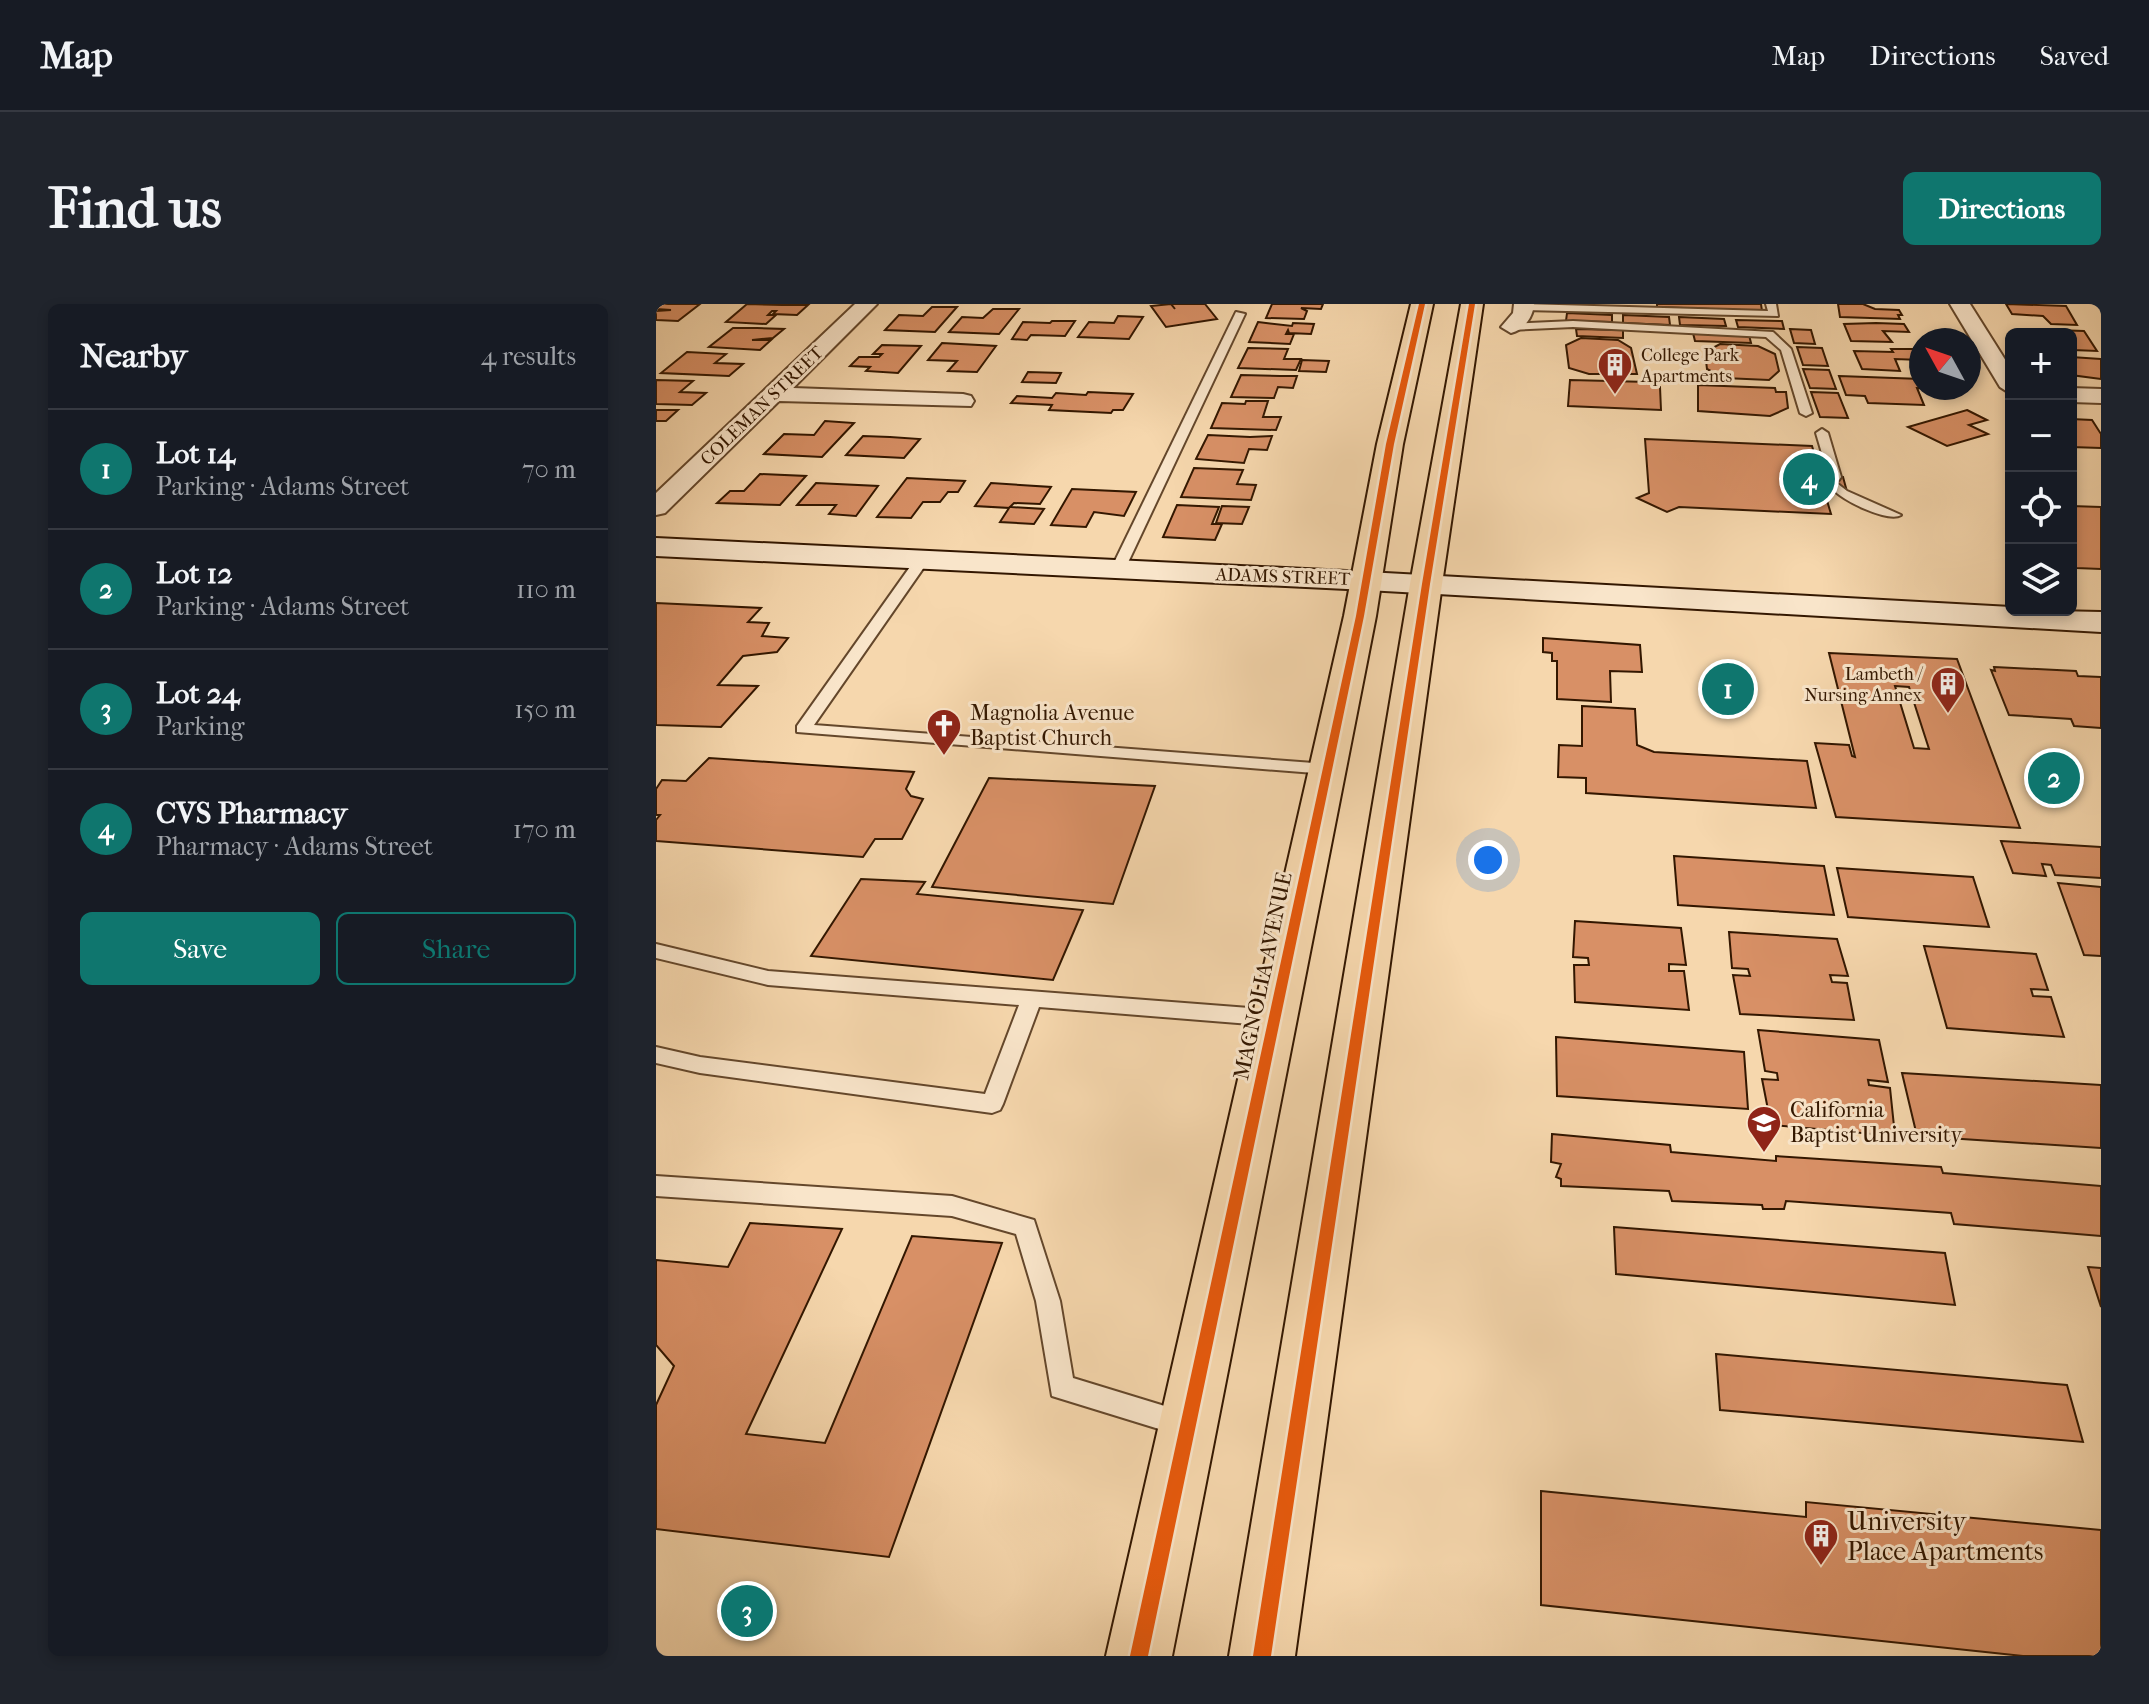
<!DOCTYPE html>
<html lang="en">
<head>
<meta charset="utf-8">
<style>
  body { margin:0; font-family:"IM FELL French Canon",serif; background:#20242c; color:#f1f3f6 }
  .controls { position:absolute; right:24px; top:24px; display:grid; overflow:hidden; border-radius:12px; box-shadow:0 4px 12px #0003 }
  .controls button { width:72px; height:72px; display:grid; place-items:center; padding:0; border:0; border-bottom:2px solid #363941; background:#171b24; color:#f1f3f6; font:40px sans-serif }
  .compass { position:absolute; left:1253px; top:24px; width:72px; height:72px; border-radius:50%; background:#171b24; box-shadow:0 4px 12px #0003; rotate:310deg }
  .you { position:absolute; left:832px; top:556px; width:28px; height:28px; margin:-20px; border:6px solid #fff; border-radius:50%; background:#1a73e8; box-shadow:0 0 0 12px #1a73e833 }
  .badge { display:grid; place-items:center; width:52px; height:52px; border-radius:50%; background:#0f766e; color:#fff; font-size:26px; font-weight:700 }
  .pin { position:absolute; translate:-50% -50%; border:4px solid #fff; box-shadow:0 2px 8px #0006 }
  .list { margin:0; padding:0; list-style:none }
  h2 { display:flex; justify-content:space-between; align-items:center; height:104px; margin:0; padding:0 32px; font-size:34px }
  h2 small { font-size:26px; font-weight:400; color:#9ea1a6 }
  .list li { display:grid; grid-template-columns:52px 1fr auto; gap:24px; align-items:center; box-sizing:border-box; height:120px; padding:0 32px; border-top:2px solid #363941 }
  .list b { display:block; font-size:30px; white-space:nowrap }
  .list p { margin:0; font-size:26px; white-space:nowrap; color:#9ea1a6 }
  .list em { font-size:26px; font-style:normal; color:#9ea1a6 }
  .actions { display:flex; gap:16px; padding:24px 32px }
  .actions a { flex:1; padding:18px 0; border:2px solid #0f766e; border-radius:12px; text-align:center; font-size:28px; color:#0f766e }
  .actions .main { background:#0f766e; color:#fff }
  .icon { flex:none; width:44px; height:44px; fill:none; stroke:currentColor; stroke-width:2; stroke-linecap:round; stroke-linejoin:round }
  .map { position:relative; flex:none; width:1445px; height:1352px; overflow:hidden; border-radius:12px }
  header { display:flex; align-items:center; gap:48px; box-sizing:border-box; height:112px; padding:0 40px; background:#171b24; border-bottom:2px solid #363941 }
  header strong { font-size:38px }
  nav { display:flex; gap:44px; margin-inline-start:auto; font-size:28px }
  .intro { display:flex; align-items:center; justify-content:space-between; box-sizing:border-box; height:192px; padding:0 48px }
  h1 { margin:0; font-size:56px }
  .button { padding:20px 36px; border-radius:12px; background:#0f766e; color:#fff; font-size:28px; font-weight:700 }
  main { display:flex; gap:48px; padding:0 48px }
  aside { flex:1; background:#171b24; border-radius:12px; box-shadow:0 4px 12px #0003 }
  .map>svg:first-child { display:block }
  .building { fill:#d89066; stroke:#331700; stroke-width:2; fill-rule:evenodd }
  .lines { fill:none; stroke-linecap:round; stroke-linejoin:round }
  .service-casing { stroke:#64472b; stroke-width:4 }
  .minor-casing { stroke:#64472b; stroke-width:4 }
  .secondary-casing { stroke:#331700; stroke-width:4 }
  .primary-casing { stroke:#331700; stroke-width:4 }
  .service { fill:#f9e5ca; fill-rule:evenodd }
  .minor { fill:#f9e5ca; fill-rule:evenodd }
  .secondary { fill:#f9e5ca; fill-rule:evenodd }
  .primary { fill:#f6d7ad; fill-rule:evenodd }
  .cycleway-casing { stroke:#f9e5ca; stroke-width:5 }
  .cycleway { fill:#e8590c; fill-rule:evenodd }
  .labels { text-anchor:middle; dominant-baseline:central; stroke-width:6; stroke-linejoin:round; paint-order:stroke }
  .far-poi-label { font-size:18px; fill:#331700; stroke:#f9e5ca; text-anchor:start }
  .far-street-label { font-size:18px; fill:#331700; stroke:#f9e5ca }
  .poi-label { font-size:22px; fill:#331700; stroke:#f9e5ca; text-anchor:start }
  .street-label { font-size:22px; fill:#331700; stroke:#f9e5ca }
  .near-poi-label { font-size:26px; fill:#331700; stroke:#f9e5ca; text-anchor:start }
</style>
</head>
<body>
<header>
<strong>Map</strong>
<nav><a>Map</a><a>Directions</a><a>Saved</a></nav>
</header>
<div class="intro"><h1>Find us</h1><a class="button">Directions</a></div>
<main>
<aside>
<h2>Nearby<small>4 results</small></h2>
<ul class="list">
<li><span class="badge">1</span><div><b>Lot 14</b><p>Parking · Adams Street</p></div><em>70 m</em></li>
<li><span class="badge">2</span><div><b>Lot 12</b><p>Parking · Adams Street</p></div><em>110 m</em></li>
<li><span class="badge">3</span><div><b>Lot 24</b><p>Parking</p></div><em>150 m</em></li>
<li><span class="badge">4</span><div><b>CVS Pharmacy</b><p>Pharmacy · Adams Street</p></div><em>170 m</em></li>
</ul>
<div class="actions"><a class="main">Save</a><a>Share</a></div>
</aside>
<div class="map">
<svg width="1445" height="1352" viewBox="0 0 1445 1352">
  <rect width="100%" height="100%" fill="#f6d7ad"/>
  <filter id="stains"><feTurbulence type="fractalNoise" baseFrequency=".0025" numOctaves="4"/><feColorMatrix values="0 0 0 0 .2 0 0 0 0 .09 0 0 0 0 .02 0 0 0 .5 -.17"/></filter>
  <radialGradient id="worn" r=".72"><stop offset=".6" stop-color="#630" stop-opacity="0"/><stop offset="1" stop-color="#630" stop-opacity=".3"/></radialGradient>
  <g class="building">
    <path d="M0 0H44L22 17 0 16V7L15 6 0 5Z"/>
    <path d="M91 0 126 1H152L141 11 117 10 120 7H116L112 11H120L110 20 70 18Z"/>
    <path d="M515 0 519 5 515 0H549L561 15 510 23 495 2Z"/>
    <path d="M616 0H667L665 5 645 4 651 7 648 15 610 14Z"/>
    <path d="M1001 0H1105L1106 7 1001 3Z"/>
    <path d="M1182 0H1207L1219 5 1243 6 1246 11H1242L1244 15 1184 13Z"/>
    <path d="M1350 0 1410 2 1421 21 1395 20 1387 12 1356 10Z"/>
    <path d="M276 3H301L279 28 229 26 243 11 267 12Z"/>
    <path d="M337 5H363L343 30 293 28 306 13 327 14Z"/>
    <path d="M911 9 956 11V18L910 17Z"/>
    <path d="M967 11 1013 13 1014 21 967 19Z"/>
    <path d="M462 12 487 13 473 35 422 33 433 18 458 19Z"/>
    <path d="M1023 13 1068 15 1070 22 1024 21Z"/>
    <path d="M1080 16 1126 17 1128 25 1082 23Z"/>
    <path d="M396 17H419L409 32 375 31 371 36 356 35 367 18 394 19Z"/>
    <path d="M602 18 636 22 637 19 658 20 655 30 633 29 632 26 630 30H638L634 40 593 38Z"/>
    <path d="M1220 19 1248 20 1253 28 1227 27 1236 38 1195 37 1188 20Z"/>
    <path d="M77 24H101L128 25 117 34 96 36H115L104 46 53 43Z"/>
    <path d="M920 25 967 26V34L921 32Z"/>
    <path d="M1134 25 1155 26 1159 40 1138 39Z"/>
    <path d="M1366 25 1428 27 1441 47 1417 46 1415 30H1368Z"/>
    <path d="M1037 29 1093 31 1095 39 1039 37Z"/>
    <path d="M925 34 962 36 975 44 981 70H933L913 64 910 41Z"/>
    <path d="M286 39 340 42 321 68 292 67 301 57 272 56Z"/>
    <path d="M1064 40 1102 42 1119 50 1123 67 1113 76 1068 74 1051 65 1049 48Z"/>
    <path d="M226 41 265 42 242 69 210 67 214 63 194 62 203 53H223L226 50H217Z"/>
    <path d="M1141 43 1166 44 1172 62 1147 61Z"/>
    <path d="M592 44 632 45 628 55H645L640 66 582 64Z"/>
    <path d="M1235 45H1265V56L1239 55 1244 67 1206 65 1198 47 1237 48Z"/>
    <path d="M31 48 70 50 59 59 87 60 73 72 5 69Z"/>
    <path d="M1415 53 1445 55V75L1415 71Z"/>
    <path d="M646 56 673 57 670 68 643 67Z"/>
    <path d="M1147 65 1173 66 1180 85 1154 84Z"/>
    <path d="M372 68 405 69 400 79 366 78Z"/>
    <path d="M585 71 624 72H641L637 84 622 83 618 94 575 93Z"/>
    <path d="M1183 72 1265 75V84L1285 85 1261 84 1268 101 1212 99 1209 92 1190 91Z"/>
    <path d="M0 76 37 77 24 88 50 89 36 101 0 100Z"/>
    <path d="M914 76 993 78 1004 83 1005 106 912 102Z"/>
    <path d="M1042 81 1119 84 1120 88H1130L1132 104 1114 112 1042 107Z"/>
    <path d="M432 88 477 90 467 106H457L455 109 393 106 396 101 355 99 361 92 396 94 400 89 430 91Z"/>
    <path d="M1155 88 1182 89 1192 114 1164 113Z"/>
    <path d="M590 97H612L607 113H625L620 126 555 124 566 99 589 100Z"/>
    <path d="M0 106H22L10 117H0Z"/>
    <path d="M1311 106 1331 116 1313 121 1332 130 1291 142 1252 123Z"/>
    <path d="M1415 115 1436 116 1445 130V144L1415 143Z"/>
    <path d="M169 117 198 119 166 153 108 150 128 130 158 131Z"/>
    <path d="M552 131 594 133 616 132 611 146 593 145 588 159 540 155Z"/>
    <path d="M207 132 234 133 264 135 248 154 190 151Z"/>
    <path d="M989 135 1156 142 1165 172 1187 173 1190 184 1167 183 1175 210 1023 203 1011 208 981 194 993 189Z"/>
    <path d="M538 164 587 166 581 180 600 181 595 196 525 193Z"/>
    <path d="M104 170 150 172 124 201 61 199 74 187H88Z"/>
    <path d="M251 174 309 177 302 188H292L284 198H267L255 214 221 213Z"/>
    <path d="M160 179 222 182 200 212 173 210 180 201H141Z"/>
    <path d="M335 179 395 183 384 200 358 199 354 203 388 205 378 220 344 218 353 204 319 202Z"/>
    <path d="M416 185 480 188 468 212 438 208 430 223 395 221Z"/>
    <path d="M521 201 563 203 556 220H566L559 236 507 233Z"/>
    <path d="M566 202 593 203 586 220 560 219Z"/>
    <path d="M1415 202 1445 203V265L1420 264 1415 256Z"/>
    <path d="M0 299 105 304 92 318 113 319 106 332 132 334 121 348 87 352 62 381 102 382 65 423 0 421Z"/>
    <path d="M887 334 984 341 986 368 954 367 955 398 901 395V357H896V349L887 348Z"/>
    <path d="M1173 349 1301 355 1364 524 1180 513 1159 439 1193 441 1196 452 1199 453ZM1239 382 1253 383 1273 445 1258 444Z"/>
    <path d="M1338 363 1420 367 1422 372 1445 373V424L1418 422 1415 415 1353 411 1335 366 1339 367Z"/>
    <path d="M926 402 979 405 981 441 998 448 1151 457 1160 504 930 489V474L902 473 903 441 926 442Z"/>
    <path d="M53 454 258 468 250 485 255 492 267 495 246 535H219L207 553 0 537V516L4 511H0V485L6 476 30 477Z"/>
    <path d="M333 474 499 482 457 600 276 583Z"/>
    <path d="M1345 537 1445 543V574L1399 571 1395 561 1386 560 1390 572 1357 569Z"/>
    <path d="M1018 552 1168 562 1178 611 1022 601Z"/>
    <path d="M1181 564 1317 573 1333 623 1192 613Z"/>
    <path d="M205 575 269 578 261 590 427 606 397 676 155 652Z"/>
    <path d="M1402 579 1445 583V652L1428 651Z"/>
    <path d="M919 617 1025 624 1030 661 1013 660V667H1028L1033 706 919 698 918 661H933L932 654 917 653Z"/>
    <path d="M1073 628 1181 635 1192 672 1174 671 1176 678 1191 679 1198 716 1084 710 1077 671 1094 672 1092 665 1076 664Z"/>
    <path d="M1268 642 1380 650 1392 686 1375 685 1377 692 1395 693 1408 733 1291 724Z"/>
    <path d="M1102 726 1223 736 1232 778 1212 776 1213 781 1234 784 1239 832 1115 821 1106 775 1122 776 1121 769 1109 767Z"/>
    <path d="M900 733 1088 748 1092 805 901 792Z"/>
    <path d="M1246 769 1445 781V844L1261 832Z"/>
    <path d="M896 830 1014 841 1015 848 1120 857V852L1285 863 1287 869 1445 882V932L1298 920 1295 909 1130 897 1128 905H1107L1106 901 1016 897 1013 887 905 882V875L900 873 905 860 895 858Z"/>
    <path d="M94 919 186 925 90 1130 169 1139 256 932 346 939 233 1253 0 1225V1101L18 1062 0 1041V956L72 963Z"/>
    <path d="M958 923 1289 949 1299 1001 960 970Z"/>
    <path d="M1432 963 1445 964V1003Z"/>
    <path d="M1060 1050 1411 1081 1427 1138 1064 1106Z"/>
    <path d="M885 1187 1150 1213V1198L1445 1226V1352H1367L885 1301Z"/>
  </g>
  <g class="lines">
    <defs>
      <g id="service">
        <path d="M1110 0H1120L1122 12 868 6 863 3 868 0 1112 7Z"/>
        <path d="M580 8 589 10 468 267 456 270 454 267Z"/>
        <path d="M917 17 1117 28 1135 45 1156 109 1150 112 1144 109 1125 46 1110 33 917 23 855 26 850 23 855 20Z"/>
        <path d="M1166 125 1172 129 1185 173 1183 176 1173 173 1160 129Z"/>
        <path d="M1182 180 1191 187 1245 211C1233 219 1184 196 1176 184Z"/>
        <path d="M266 252 273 256 158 421 671 460 679 465 671 470 141 428V422L261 253Z"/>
        <path d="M0 640 112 667 618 706 625 709 628 714 625 719 618 722 383 703 347 800 344 806 336 809 44 769 0 759V743L44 753 329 790 363 701 112 681 0 654Z"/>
        <path d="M0 872 296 892 378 916 404 997 417 1074 538 1111 542 1120 538 1129 529 1133 396 1092 380 997 360 930 296 912 0 892Z"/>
      </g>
      <g id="minor">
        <path d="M199 0H221L137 84 307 90 315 92 318 97 315 102 123 97 9 209 0 211V189Z"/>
        <path d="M858 0H878C877 13 868 26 855 29L845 23 857 9Z"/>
        <path d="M1294 0H1314L1355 65V90L1344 83Z"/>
        <path d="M1415 84 1445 85V99L1415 98Z"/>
      </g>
      <path id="secondary" d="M0 234 711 268 1355 303V306L1445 308V328L711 286 0 252Z"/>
      <g id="primary">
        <path d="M755 0H777L747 140 720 312 516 1352H450L688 312 721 140Z"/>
        <path d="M805 0H827L786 280 639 1352H573L754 280Z"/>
      </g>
    </defs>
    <use href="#service" class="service-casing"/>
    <use href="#minor" class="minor-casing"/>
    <use href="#secondary" class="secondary-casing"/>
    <use href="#primary" class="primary-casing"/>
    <use href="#service" class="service"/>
    <use href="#minor" class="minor"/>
    <use href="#secondary" class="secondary"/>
    <use href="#primary" class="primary"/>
    <defs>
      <g id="cycleway">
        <path d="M763 0H769L738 140 708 312 492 1352H474L700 312 730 140Z"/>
        <path d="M813 0H819L774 280 615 1352H597L766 280Z"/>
      </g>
    </defs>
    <use href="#cycleway" class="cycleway-casing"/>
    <use href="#cycleway" class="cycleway"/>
  </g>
  <defs>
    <symbol id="building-pin" viewBox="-11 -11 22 30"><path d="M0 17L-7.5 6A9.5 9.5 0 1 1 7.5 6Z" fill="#8f2418" stroke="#f9e5ca"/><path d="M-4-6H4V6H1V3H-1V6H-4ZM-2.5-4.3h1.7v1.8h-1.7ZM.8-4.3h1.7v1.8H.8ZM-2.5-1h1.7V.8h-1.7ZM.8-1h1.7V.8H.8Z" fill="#fff"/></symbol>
    <symbol id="church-pin" viewBox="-11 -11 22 30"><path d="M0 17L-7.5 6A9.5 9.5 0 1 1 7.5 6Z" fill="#8f2418" stroke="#f9e5ca"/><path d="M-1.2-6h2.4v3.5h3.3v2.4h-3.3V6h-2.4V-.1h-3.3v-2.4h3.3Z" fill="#fff"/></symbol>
    <symbol id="university-pin" viewBox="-11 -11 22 30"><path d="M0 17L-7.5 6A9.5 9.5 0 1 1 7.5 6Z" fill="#8f2418" stroke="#f9e5ca"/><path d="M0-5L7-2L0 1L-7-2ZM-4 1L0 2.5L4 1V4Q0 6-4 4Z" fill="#fff"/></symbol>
  </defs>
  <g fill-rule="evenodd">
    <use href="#building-pin" x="939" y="41" width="40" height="54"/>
    <use href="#building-pin" x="1272" y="360" width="40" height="54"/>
    <use href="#church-pin" x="268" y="402" width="40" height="54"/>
    <use href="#university-pin" x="1088" y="799" width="40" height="54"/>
    <use href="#building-pin" x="1145" y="1212" width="40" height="54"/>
  </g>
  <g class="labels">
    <g class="far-poi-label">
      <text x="985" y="51">College Park<tspan x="985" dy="21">Apartments</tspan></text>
      <text x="1266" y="370" text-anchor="end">Lambeth /<tspan x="1266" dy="21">Nursing Annex</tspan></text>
    </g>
    <g class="far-street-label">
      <text transform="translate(106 102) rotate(-44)">COLEMAN STREET</text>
      <text transform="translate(627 273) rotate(2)">ADAMS STREET</text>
    </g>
    <g class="poi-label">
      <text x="314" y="409">Magnolia Avenue<tspan x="314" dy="25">Baptist Church</tspan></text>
      <text x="1134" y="806">California<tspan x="1134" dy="25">Baptist University</tspan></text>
    </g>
    <g class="street-label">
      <text transform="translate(607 672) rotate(-78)">MAGNOLIA AVENUE</text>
    </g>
    <g class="near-poi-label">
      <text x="1191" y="1217">University<tspan x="1191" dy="30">Place Apartments</tspan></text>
    </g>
  </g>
  <rect width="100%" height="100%" filter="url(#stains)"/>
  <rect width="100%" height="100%" fill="url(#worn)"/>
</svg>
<div class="controls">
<button>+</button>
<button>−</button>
<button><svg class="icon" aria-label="locate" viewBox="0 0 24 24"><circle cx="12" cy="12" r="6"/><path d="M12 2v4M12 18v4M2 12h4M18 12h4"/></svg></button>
<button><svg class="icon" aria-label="layers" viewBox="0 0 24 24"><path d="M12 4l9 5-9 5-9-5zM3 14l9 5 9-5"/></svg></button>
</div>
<svg class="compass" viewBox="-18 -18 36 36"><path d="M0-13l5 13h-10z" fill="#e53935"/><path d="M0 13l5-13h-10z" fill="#9ea1a6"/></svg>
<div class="you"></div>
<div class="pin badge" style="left:1072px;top:385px">1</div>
<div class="pin badge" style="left:1398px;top:474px">2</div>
<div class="pin badge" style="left:91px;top:1307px">3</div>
<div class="pin badge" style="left:1153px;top:175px">4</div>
</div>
</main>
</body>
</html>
